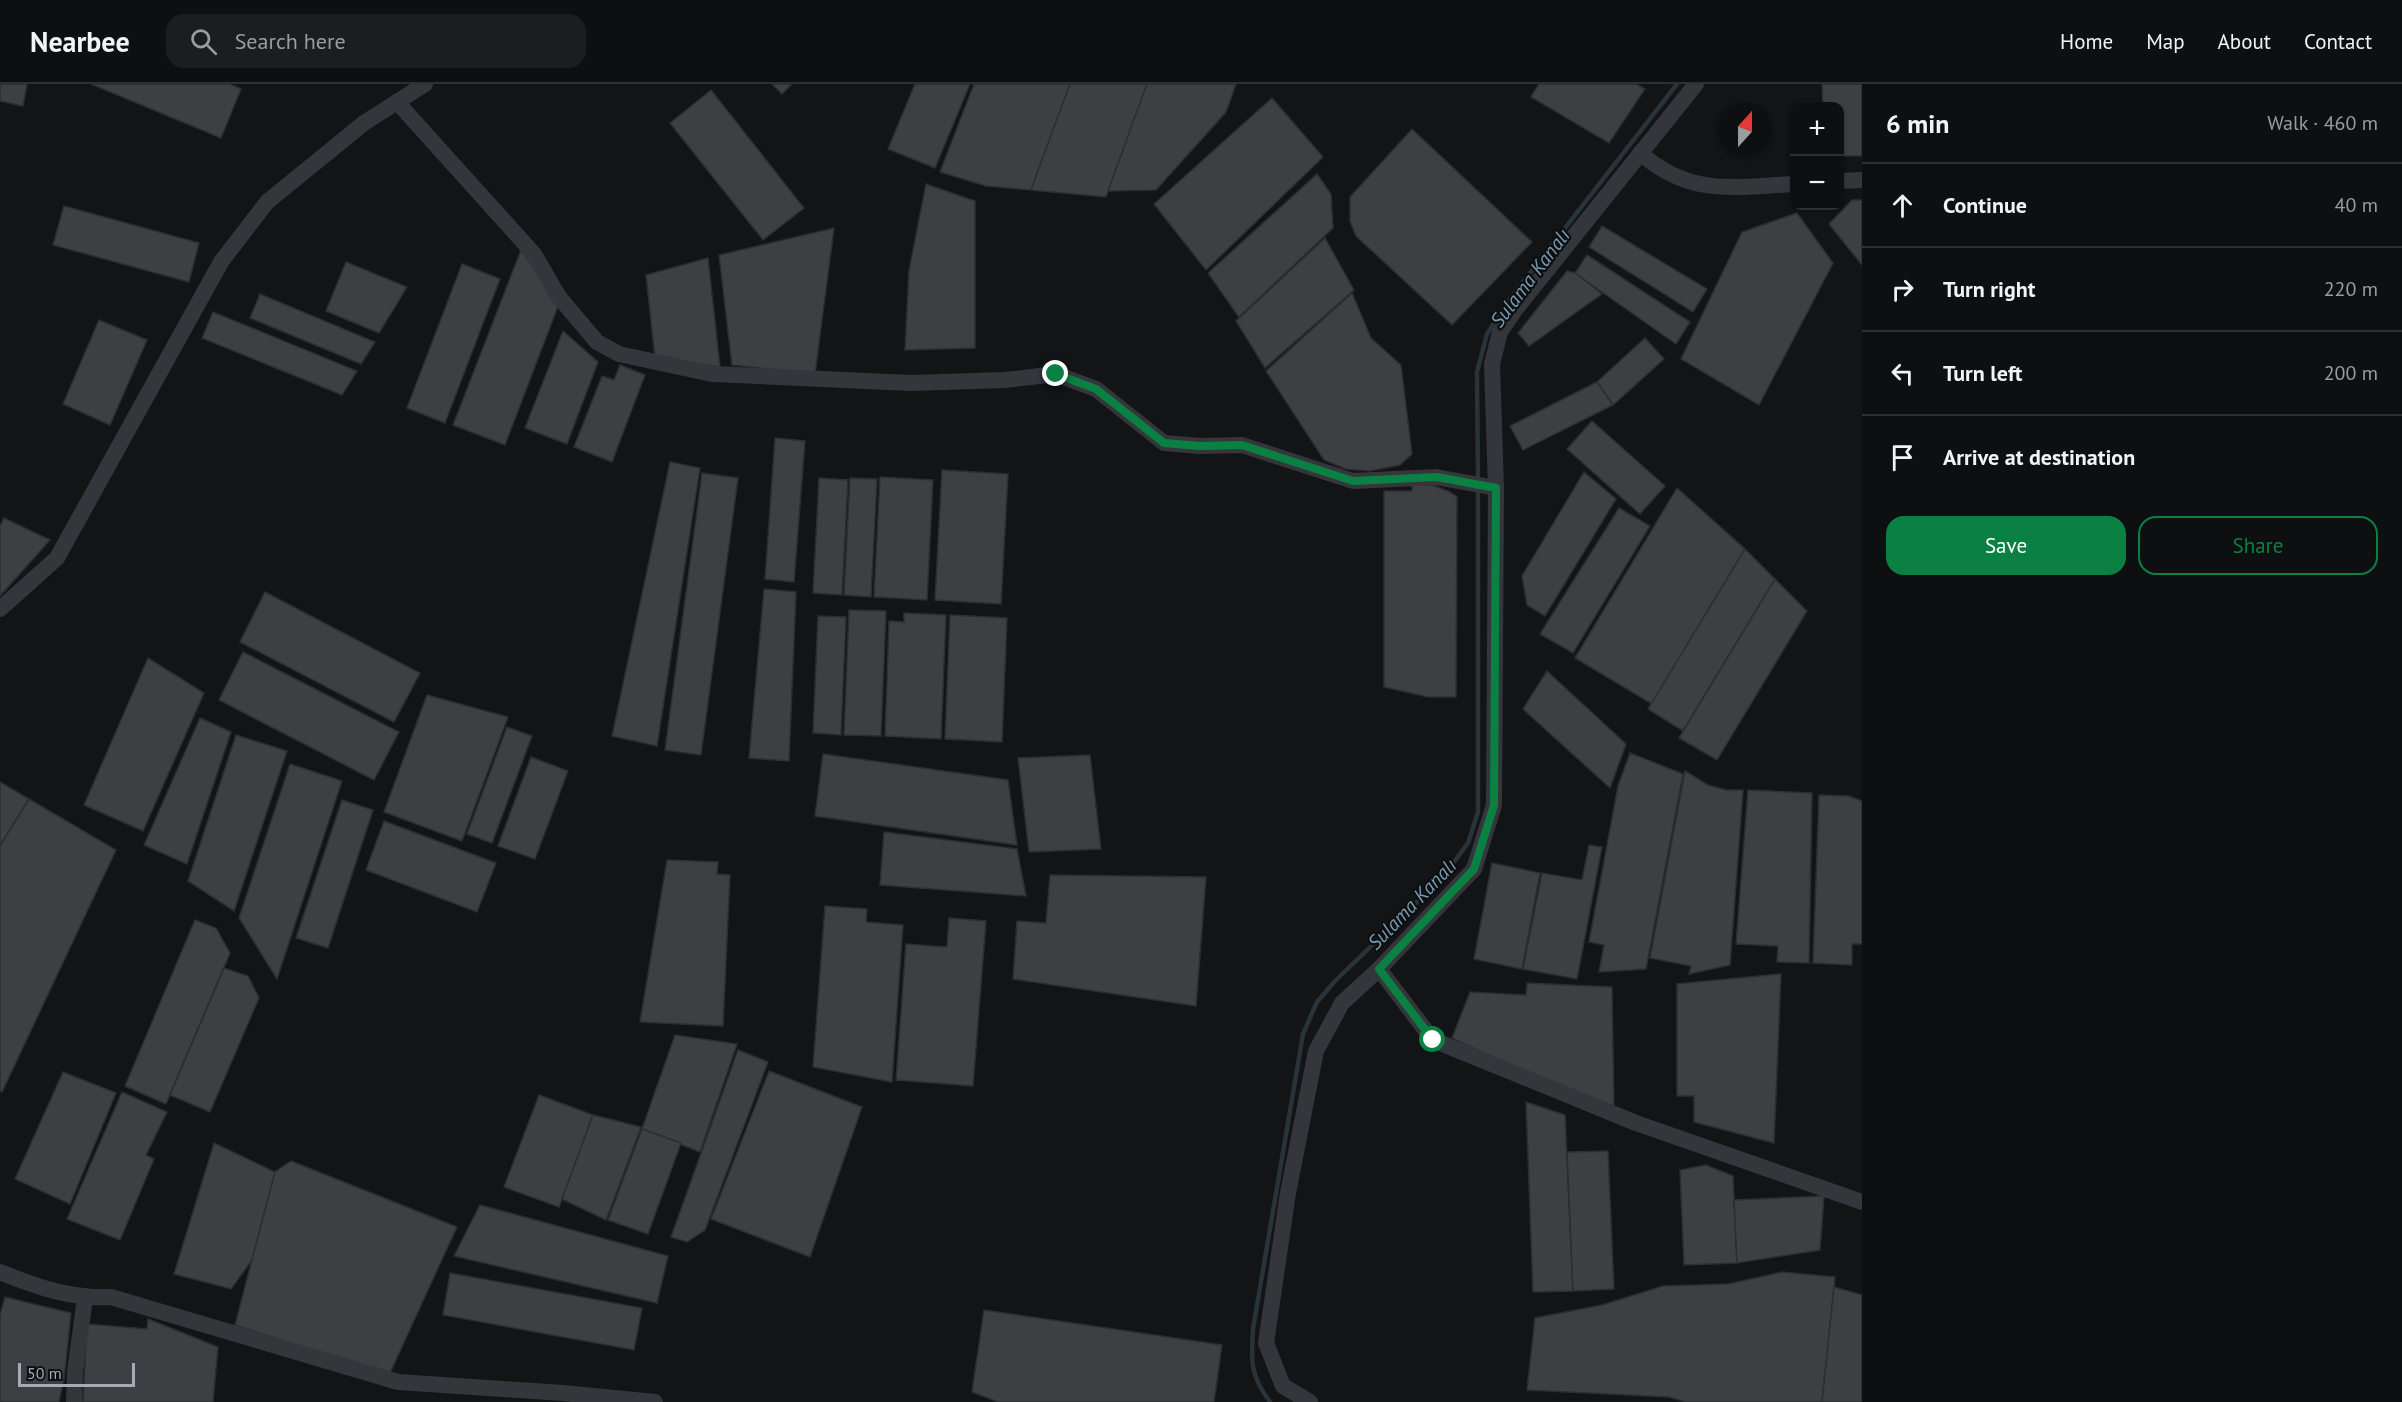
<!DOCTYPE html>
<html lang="en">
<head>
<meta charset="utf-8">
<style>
  body { margin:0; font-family:"PT Sans",sans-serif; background:#1c1d1e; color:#f1f3f6 }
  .controls { position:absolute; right:18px; top:18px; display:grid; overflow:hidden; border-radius:12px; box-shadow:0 2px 4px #0004 }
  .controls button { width:54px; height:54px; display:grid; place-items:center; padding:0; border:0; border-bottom:2px solid #2e2f30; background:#0e0f10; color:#f1f3f6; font:30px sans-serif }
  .compass { position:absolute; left:1718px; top:18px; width:54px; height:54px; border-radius:50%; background:#0e0f10; box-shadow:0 2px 4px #0004; rotate:21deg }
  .scale { position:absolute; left:18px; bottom:15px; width:117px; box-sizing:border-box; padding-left:6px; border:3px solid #a4abb6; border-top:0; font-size:16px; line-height:21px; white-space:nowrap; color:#a4abb6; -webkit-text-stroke:4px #0e0f10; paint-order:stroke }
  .stop { position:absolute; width:18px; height:18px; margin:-14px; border:4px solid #0b8043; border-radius:50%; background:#fff }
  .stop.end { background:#0b8043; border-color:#fff; box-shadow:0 2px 6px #0008 }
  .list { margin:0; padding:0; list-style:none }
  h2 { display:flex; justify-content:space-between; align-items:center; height:78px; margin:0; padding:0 24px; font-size:26px }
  h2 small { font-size:20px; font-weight:400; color:#9b9c9f }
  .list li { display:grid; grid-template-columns:39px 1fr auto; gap:18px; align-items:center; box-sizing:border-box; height:84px; padding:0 24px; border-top:2px solid #2e2f30 }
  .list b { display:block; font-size:22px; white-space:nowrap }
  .list em { font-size:20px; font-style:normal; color:#9b9c9f }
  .actions { display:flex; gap:12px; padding:18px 24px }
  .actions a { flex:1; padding:14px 0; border:2px solid #0b8043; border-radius:18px; text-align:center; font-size:21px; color:#0b8043 }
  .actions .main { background:#0b8043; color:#fff }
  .icon { flex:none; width:33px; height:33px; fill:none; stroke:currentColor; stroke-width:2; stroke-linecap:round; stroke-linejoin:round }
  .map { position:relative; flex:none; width:1862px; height:1318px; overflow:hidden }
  header { display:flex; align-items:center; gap:36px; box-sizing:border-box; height:84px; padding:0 30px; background:#0e0f10; border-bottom:2px solid #2e2f30 }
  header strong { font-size:28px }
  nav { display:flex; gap:33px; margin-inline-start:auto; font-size:21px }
  .search { width:420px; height:54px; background:#1c1d1e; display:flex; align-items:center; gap:15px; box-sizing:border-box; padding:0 21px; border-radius:18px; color:#9b9c9f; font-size:22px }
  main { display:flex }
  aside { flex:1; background:#0e0f10 }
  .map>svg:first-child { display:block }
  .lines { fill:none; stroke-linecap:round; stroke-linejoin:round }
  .stream { stroke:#29333a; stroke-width:4.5 }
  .building { fill:#3d3f42; stroke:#2d2e31; stroke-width:1.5 }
  .minor { stroke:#34363b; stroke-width:16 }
  .route { stroke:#0b8043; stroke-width:8 }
  .labels { text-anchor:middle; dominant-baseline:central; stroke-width:4.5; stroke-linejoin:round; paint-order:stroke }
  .water-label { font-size:20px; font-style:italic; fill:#7a9bb3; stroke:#0e0f10 }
</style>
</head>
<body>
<header>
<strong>Nearbee</strong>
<div class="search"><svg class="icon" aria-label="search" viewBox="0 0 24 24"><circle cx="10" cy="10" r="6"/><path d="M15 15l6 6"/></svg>Search here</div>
<nav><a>Home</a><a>Map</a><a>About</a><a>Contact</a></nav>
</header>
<main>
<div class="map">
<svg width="1862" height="1318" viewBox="0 0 1862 1318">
  <rect width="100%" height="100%" fill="#131415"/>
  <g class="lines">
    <g class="stream">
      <path d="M1478 397 1477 288 1487 250 1509 216 1677 0"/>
      <path d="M1270 1318C1250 1291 1251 1278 1253 1245L1303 950 1317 918 1335 897 1443 793 1468 759 1478 728V405"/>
    </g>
  </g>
  <g class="building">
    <path d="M0 0H27L23 22 0 17Z"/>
    <path d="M91 0H229L241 5 221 54Z"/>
    <path d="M772 0H792L782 10Z"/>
    <path d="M915 0H970L935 84 888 65Z"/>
    <path d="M974 0H1070L1031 106 986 102 940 88Z"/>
    <path d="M1070 0H1147L1106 113 1031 106Z"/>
    <path d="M1147 0H1236L1226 28 1156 106 1108 107Z"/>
    <path d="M1539 0H1636L1645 5 1609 59 1531 13Z"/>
    <path d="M1822 0H1862V72H1840V22H1823Z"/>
    <path d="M711 6 804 124 763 156 670 39Z"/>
    <path d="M1272 14 1323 73 1206 186 1154 120Z"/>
    <path d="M1412 45 1532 158 1452 241 1356 152 1350 137V113Z"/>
    <path d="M1317 90 1331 110 1333 144 1239 233 1208 189Z"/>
    <path d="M926 100 975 117V264L905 266 909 187Z"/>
    <path d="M1852 116H1862V181L1829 140Z"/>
    <path d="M64 122 199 159 189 198 53 161Z"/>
    <path d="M1797 129 1833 179 1759 321 1681 275 1742 148Z"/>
    <path d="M1602 142 1707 205 1693 228 1589 163Z"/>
    <path d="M834 144 815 290 732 281 719 171Z"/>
    <path d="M1325 154 1354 206 1265 284 1236 237Z"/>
    <path d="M521 166 560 217 505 361 453 341Z"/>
    <path d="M1587 171 1690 238 1676 260 1575 189Z"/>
    <path d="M708 174 720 283 655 274 646 191Z"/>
    <path d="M346 178 407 203 379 249 326 227Z"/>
    <path d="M462 180 500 195 445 339 407 324Z"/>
    <path d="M1567 187 1575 189 1602 210 1529 262 1518 249Z"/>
    <path d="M1352 209 1371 254 1401 281 1412 370 1400 381 1370 387 1346 385 1324 376 1266 287Z"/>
    <path d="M260 210 375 258 361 280 250 234Z"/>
    <path d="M213 228 357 287 342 311 202 254Z"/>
    <path d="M99 236 147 256 110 341 63 320Z"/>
    <path d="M563 247 598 278 567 360 525 344Z"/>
    <path d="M1645 254 1664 275 1613 321 1597 298Z"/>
    <path d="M620 281 645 291 612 378 574 363 602 292 614 296Z"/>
    <path d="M1597 298 1613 321 1523 366 1510 342Z"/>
    <path d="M1592 337 1665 402 1640 430 1567 365Z"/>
    <path d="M775 354 805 357 794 498 765 495Z"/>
    <path d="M670 378 700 384 657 662 612 652Z"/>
    <path d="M942 386 1008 390 1001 520 935 516Z"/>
    <path d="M1584 388 1616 415 1545 532 1527 521 1522 492Z"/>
    <path d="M702 389 738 394 701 671 665 666Z"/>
    <path d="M880 393 933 396 927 516 874 513Z"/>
    <path d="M819 394 848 396 842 511 813 509Z"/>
    <path d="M850 394 877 395 871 513 844 511Z"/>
    <path d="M1412 401H1432L1448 407 1457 413 1456 613H1428L1384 603V407H1412Z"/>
    <path d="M1677 404 1745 465 1652 620 1575 574Z"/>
    <path d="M1619 424 1650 442 1573 569 1540 550Z"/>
    <path d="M4 434 50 456 0 512V442Z"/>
    <path d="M1745 465 1775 495 1683 647 1648 625Z"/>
    <path d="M1775 495 1807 527 1717 676 1679 654Z"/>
    <path d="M764 505 796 508 789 677 749 674Z"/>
    <path d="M265 508 420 589 394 638 240 558Z"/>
    <path d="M849 526 886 527 881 652 844 651Z"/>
    <path d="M904 529 946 531 941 655 885 652 889 537 904 538Z"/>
    <path d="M950 531 1007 534 1002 658 945 655Z"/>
    <path d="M818 532 846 533 841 651 813 649Z"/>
    <path d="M243 568 399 648 374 696 219 616Z"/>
    <path d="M148 574 204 609 143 747 84 721Z"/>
    <path d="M1547 587 1626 660 1610 704 1523 625Z"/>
    <path d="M427 611 508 633 462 757 384 728Z"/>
    <path d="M200 634 231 648 187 780 144 761Z"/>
    <path d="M507 643 532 652 492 759 467 750Z"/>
    <path d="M236 651 287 667 234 827 188 797Z"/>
    <path d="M1630 669 1683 690 1646 885 1599 888 1604 861 1589 858 1618 702Z"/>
    <path d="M823 670 1008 696 1017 761 815 732Z"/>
    <path d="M1090 671 1101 765 1029 768 1018 674Z"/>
    <path d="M531 673 568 687 535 775 498 762Z"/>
    <path d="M290 680 342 697 277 895 239 834Z"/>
    <path d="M1685 687 1708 701 1726 706H1743L1730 881 1689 890 1691 882 1650 874Z"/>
    <path d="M0 698 29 715 0 762Z"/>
    <path d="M1748 706 1812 709 1809 879 1777 878 1778 862 1736 860Z"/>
    <path d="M1819 711 1849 712 1862 717V860H1852V881L1813 879Z"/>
    <path d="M29 715 116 766 2 1008 0 1007V762Z"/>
    <path d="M342 716 373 726 328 864 296 854Z"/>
    <path d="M384 737 496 779 477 828 366 786Z"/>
    <path d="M884 748 1017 765 1026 812 880 801Z"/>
    <path d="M1589 761 1602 763 1577 895 1523 885 1542 789 1582 796Z"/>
    <path d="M667 776 718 778 717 790 730 791 723 942 640 938Z"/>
    <path d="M1492 779 1540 789 1522 885 1474 875Z"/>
    <path d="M1050 791 1206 793 1196 922 1013 895 1017 837 1046 839Z"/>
    <path d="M825 822 867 825 866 838 903 841 892 998 813 983Z"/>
    <path d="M949 834 986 837 973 1002 896 996 906 860 947 863Z"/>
    <path d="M195 836 216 844 230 869 166 1020 125 1002Z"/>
    <path d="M224 884 248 892 259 914 210 1028 170 1011Z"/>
    <path d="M1781 890 1774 1059 1694 1038V1012H1677V900Z"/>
    <path d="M1527 899 1612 903 1614 1023 1522 987 1452 954 1470 908 1526 911Z"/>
    <path d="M675 951 737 960 700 1068 642 1045Z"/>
    <path d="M738 966 768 978 705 1146 687 1158 671 1153Z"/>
    <path d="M769 987 862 1023 810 1173 711 1135Z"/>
    <path d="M63 988 116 1009 70 1120 15 1095Z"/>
    <path d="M122 1008 167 1028 146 1071 154 1075 120 1156 67 1135Z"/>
    <path d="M539 1011 593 1031 559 1123 504 1103Z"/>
    <path d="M1526 1018 1565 1031 1573 1207 1533 1208Z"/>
    <path d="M593 1031 641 1043 606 1136 562 1115Z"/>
    <path d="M642 1045 681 1059 648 1150 608 1136Z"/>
    <path d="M214 1059 275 1088 252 1176 231 1205 174 1190Z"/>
    <path d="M1608 1067 1614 1205 1573 1207 1567 1068Z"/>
    <path d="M291 1077 457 1143 389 1291 235 1241 275 1088Z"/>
    <path d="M1706 1081 1733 1092 1737 1179 1684 1181 1680 1086Z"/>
    <path d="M1824 1112 1820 1166 1737 1179 1734 1116Z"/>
    <path d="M480 1121 668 1172 657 1219 454 1172Z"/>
    <path d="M1782 1188 1835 1193 1822 1318H1686L1669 1313 1527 1306 1535 1234 1602 1221 1663 1202 1728 1200Z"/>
    <path d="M450 1189 642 1224 634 1266 443 1231Z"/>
    <path d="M1834 1203 1862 1211V1318H1822Z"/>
    <path d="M5 1213 71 1229 64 1295 59 1318H0V1231Z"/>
    <path d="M984 1226 1222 1261 1214 1318H998L972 1308Z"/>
    <path d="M148 1235 218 1263 213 1318H83L87 1240 147 1245Z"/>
  </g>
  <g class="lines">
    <g class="minor">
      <path d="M397 18 534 170 559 213 597 258 619 270 712 290 911 299 1005 296 1056 290 1096 305 1164 359 1200 362 1242 361 1353 397 1436 393 1496 404"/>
      <path d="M1640 69C1691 113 1732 103 1794 100"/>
      <path d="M1840 97 1862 96"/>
      <path d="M0 525 57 474 221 178 267 118 364 39 425 0"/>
      <path d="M1379 885 1433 956 1636 1039 1862 1118"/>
      <path d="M0 1188C37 1203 71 1215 111 1213L398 1298 563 1309 655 1318"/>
      <path d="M74 1318 75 1288 85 1214"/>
      <path d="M1310 1318 1283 1302 1266 1259 1288 1109 1316 967 1342 919 1379 885 1474 785 1494 721 1496 404 1492 280 1500 248 1515 226 1696 0"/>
    </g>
  </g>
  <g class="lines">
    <path class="route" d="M1056 290 1096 305 1164 359 1200 362 1242 361 1353 397 1437 393 1496 404 1494 721 1474 785 1379 885 1433 956"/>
  </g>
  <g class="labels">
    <g class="water-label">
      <text transform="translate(1530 194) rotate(-53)">Sulama Kanalı</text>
      <text transform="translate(1412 820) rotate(-46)">Sulama Kanalı</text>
    </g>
  </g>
</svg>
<div class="controls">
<button>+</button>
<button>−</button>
</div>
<svg class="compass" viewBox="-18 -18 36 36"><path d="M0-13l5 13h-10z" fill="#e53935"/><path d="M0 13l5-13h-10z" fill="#9b9c9f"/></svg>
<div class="scale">50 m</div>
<div class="stop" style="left:1433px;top:956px"></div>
<div class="stop end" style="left:1056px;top:290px"></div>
</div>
<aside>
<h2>6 min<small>Walk · 460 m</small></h2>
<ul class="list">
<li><svg class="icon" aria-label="ahead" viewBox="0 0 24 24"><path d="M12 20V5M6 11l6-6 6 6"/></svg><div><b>Continue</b></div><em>40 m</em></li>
<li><svg class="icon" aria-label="right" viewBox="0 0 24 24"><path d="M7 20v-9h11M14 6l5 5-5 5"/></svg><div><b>Turn right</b></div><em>220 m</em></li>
<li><svg class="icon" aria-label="left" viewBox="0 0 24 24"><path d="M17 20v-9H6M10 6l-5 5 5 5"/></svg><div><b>Turn left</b></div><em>200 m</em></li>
<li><svg class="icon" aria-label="arrive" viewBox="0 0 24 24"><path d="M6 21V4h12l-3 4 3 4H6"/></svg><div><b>Arrive at destination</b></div></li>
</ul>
<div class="actions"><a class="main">Save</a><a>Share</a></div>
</aside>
</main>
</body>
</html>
